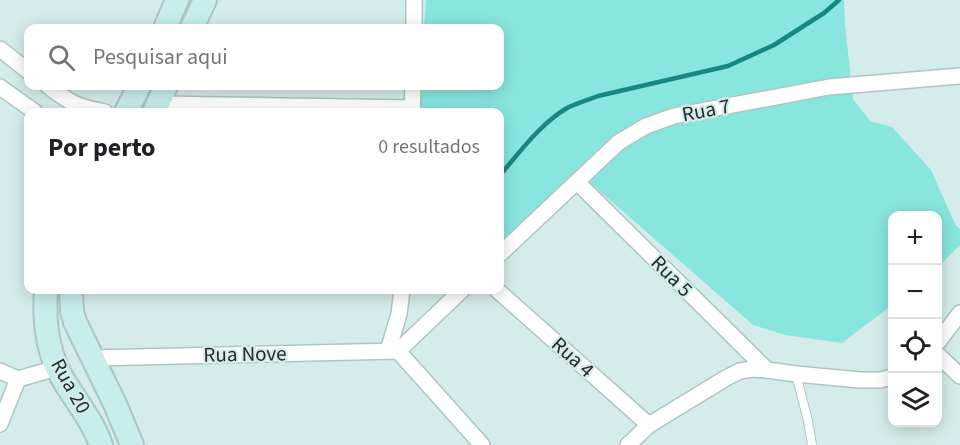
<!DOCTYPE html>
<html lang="pt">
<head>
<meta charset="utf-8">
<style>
  body { margin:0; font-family:"Source Sans 3",sans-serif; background:#f6f6f6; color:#202124 }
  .controls { position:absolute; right:18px; bottom:18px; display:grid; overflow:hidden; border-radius:12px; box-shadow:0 3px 15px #0003 }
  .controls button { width:54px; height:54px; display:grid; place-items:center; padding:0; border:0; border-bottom:2px solid #e0e0e0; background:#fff; color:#202124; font:30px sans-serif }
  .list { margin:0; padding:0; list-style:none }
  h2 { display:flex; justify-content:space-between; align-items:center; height:78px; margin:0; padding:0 24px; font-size:26px }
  h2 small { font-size:20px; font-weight:400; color:#757577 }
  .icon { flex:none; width:33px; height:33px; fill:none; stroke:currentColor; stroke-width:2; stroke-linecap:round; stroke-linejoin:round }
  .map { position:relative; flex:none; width:960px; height:445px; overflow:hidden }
  .search { position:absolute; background:#fff; box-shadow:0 3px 15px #0003; left:24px; top:24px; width:480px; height:66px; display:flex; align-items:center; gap:15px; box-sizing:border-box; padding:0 21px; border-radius:12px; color:#757577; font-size:22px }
  .panel { position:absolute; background:#fff; box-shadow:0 3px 15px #0003; left:24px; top:108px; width:480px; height:186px; border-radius:12px }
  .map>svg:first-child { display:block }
  .green { fill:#88e6de }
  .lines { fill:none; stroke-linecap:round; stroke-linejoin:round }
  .stream { stroke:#178881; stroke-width:4.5 }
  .lane-casing { stroke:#aec6c3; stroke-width:10 }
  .street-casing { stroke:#aec6c3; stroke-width:18 }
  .secondary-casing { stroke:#aec6c3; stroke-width:26 }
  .lane { stroke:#fff; stroke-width:8 }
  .street { stroke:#fff; stroke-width:15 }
  .secondary { stroke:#c7eeeb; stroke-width:22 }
  .labels { text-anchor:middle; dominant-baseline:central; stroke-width:4.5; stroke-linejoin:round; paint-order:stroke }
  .street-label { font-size:21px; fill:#242d2c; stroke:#d5edea }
</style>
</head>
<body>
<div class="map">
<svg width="960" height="445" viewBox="0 0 960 445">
  <rect width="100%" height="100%" fill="#d5edea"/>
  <path class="green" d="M426 0H844L845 24 853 99 870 121 892 127 931 170 956 226 960 229V245L938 267V216H892V305L842 343 785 335 753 325 587 180 500 260V112H419L421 86H500V28H424Z"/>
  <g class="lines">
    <path class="stream" d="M500 175C520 152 540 124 567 108 577 103 588 100 598 96L728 66 774 45 824 13 839 0"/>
    <defs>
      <path id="lane" d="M796 374 808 421 812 445"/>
      <g id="street">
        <path d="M414 28V0"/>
        <path d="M0 49 28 71"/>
        <path d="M48 86C70 103 77 107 105 112"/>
        <path d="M0 87 35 112"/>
        <path d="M158 104 413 108"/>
        <path d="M412 112 413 86"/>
        <path d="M577 182 767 370"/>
        <path d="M500 254 619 142 646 126 674 116 829 87 960 76"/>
        <path d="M497 290 649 425"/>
        <path d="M938 342 960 313"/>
        <path d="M388 351 399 314 402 290"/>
        <path d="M398 351 482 445"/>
        <path d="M398 351 462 290"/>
        <path d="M938 355 960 376"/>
        <path d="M92 358 398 351"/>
        <path d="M0 371 18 379"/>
        <path d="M18 379 57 368"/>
        <path d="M0 424 18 379"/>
        <path d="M628 445 649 425 726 378 740 371 753 369 767 370 796 374 860 380H880L892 377"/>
      </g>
      <g id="secondary">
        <path d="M165 28 177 0"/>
        <path d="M192 28 205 0"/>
        <path d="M126 112 139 86"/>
        <path d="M154 112 166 86"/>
        <path d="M46 290C44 317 46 343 57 368 70 395 91 416 101 445"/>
        <path d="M71 290 72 311 75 322 115 404 132 445"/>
      </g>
    </defs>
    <use href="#lane" class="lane-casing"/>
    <use href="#street" class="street-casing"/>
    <use href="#secondary" class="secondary-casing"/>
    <use href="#lane" class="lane"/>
    <use href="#street" class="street"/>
    <use href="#secondary" class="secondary"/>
  </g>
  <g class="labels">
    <g class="street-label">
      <text transform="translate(706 110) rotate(-11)">Rua 7</text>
      <text transform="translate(672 276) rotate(45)">Rua 5</text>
      <text transform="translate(245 354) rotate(-1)">Rua Nove</text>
      <text transform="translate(573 357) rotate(42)">Rua 4</text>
      <text transform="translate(71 386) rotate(61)">Rua 20</text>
    </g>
  </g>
</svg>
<div class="controls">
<button>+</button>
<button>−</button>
<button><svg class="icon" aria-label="locate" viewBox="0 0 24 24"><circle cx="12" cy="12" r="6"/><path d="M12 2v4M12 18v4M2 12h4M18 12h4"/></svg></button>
<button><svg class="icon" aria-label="layers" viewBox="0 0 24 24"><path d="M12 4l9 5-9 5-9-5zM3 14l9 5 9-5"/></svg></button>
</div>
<div class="search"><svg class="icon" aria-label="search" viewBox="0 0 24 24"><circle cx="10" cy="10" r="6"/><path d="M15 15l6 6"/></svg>Pesquisar aqui</div>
<section class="panel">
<h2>Por perto<small>0 resultados</small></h2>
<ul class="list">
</ul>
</section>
</div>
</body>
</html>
